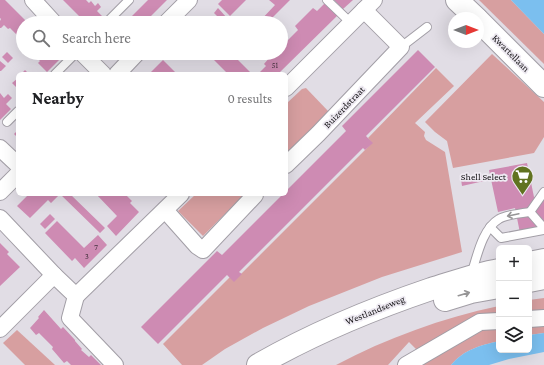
<!DOCTYPE html>
<html lang="en">
<head>
<meta charset="utf-8">
<style>
  body { margin:0; font-family:"Crimson Pro",serif; background:#f6f6f6; color:#202124 }
  .controls { position:absolute; right:12px; bottom:12px; display:grid; overflow:hidden; border-radius:6px; box-shadow:0 4px 16px #0002 }
  .controls button { width:36px; height:36px; display:grid; place-items:center; padding:0; border:0; border-bottom:1px solid #e0e0e0; background:#fff; color:#202124; font:20px sans-serif }
  .compass { position:absolute; left:448px; top:12px; width:36px; height:36px; border-radius:50%; background:#fff; box-shadow:0 4px 16px #0002; rotate:90deg }
  .list { margin:0; padding:0; list-style:none }
  h2 { display:flex; justify-content:space-between; align-items:center; height:52px; margin:0; padding:0 16px; font-size:17px }
  h2 small { font-size:13px; font-weight:400; color:#757577 }
  .icon { flex:none; width:22px; height:22px; fill:none; stroke:currentColor; stroke-width:2; stroke-linecap:round; stroke-linejoin:round }
  .map { position:relative; flex:none; width:544px; height:365px; overflow:hidden }
  .search { position:absolute; background:#fff; box-shadow:0 4px 16px #0002; left:16px; top:16px; width:272px; height:44px; display:flex; align-items:center; gap:10px; box-sizing:border-box; padding:0 14px; border-radius:22px; color:#757577; font-size:15px }
  .panel { position:absolute; background:#fff; box-shadow:0 4px 16px #0002; left:16px; top:72px; width:272px; height:124px; border-radius:6px }
  .map>svg:first-child { display:block }
  .green { fill:#d79fa0 }
  .water { fill:#7bbfef }
  .building { fill:#ce8bb3 }
  .lines { fill:none; stroke-linecap:round; stroke-linejoin:round }
  .lane-casing { stroke:#a29ea6; stroke-width:10 }
  .street-casing { stroke:#a29ea6; stroke-width:18 }
  .secondary-casing { stroke:#a29ea6; stroke-width:24 }
  .lane { stroke:#fff; stroke-width:8 }
  .street { stroke:#fff; stroke-width:16 }
  .secondary { stroke:#fff; stroke-width:22 }
  .oneway { stroke:#969596 }
  .labels { text-anchor:middle; dominant-baseline:central; stroke-width:3.5; stroke-linejoin:round; paint-order:stroke }
  .number-label { font-size:8px; fill:#43313d }
  .street-label { font-size:10px; fill:#151316; stroke:#eeeaf2 }
  .poi-label { font-size:10px; fill:#151316; stroke:#eeeaf2; text-anchor:end }
</style>
</head>
<body>
<div class="map">
<svg width="544" height="365" viewBox="0 0 544 365">
  <rect width="100%" height="100%" fill="#e1dde5"/>
  <g class="green">
    <path d="M479 0H511L544 34V64Z"/>
    <path d="M492 54 544 102V137L534 153 453 168 447 141 435 132 425 122Z"/>
    <path d="M436 68 454 86 415 123 425 132 424 136 426 140 445 152 462 252 382 277 309 306 263 328 225 349 202 365H182L163 344 230 277 234 281 372 143 368 138Z"/>
    <path d="M306 88 329 112 286 154V104L302 89Z"/>
    <path d="M196 194H245L203 236 178 211Z"/>
    <path d="M544 298V314H529V300Z"/>
    <path d="M499 306V317L420 353 409 342 388 365H336C387 338 442 318 499 306Z"/>
    <path d="M529 321 544 323V333L529 335Z"/>
    <path d="M499 324V341C479 346 465 349 451 365H417L459 337Z"/>
    <path d="M17 330 55 365H25L3 343Z"/>
  </g>
  <g class="water">
    <path d="M511 0H544V34Z"/>
    <path d="M544 333V352L509 359 489 365H451C465 349 479 346 499 341V350H529V335Z"/>
  </g>
  <g class="building">
    <path d="M0 0H5L28 23H23V45L18 39 19 37 10 28 8 29 4 25 1 28H0V21L1 19 0 18Z"/>
    <path d="M63 0H86L89 3 91 1 95 6 98 3 101 7 97 11 102 16 95 23H86Z"/>
    <path d="M148 0H167L144 23H125Z"/>
    <path d="M222 0H246L230 16 218 4Z"/>
    <path d="M269 0H290L267 23H258L275 5Z"/>
    <path d="M334 0H353L343 9Z"/>
    <path d="M326 2 338 15 278 74H258L266 66 264 64 270 57 268 54 269 53H281V47L298 30 295 26 313 8 317 11Z"/>
    <path d="M218 8 227 18 223 22 214 13Z"/>
    <path d="M418 50 435 67 366 136 373 143 365 150 363 148 239 272 242 274 234 282 227 275 158 344 141 327 217 251 222 255 283 194H286V191L346 131 342 126Z"/>
    <path d="M7 52 13 58 8 63 2 57Z"/>
    <path d="M35 53H58L62 57 47 72 38 63 40 61 36 57 38 56Z"/>
    <path d="M207 53H231L252 74H228Z"/>
    <path d="M163 60 177 74H149Z"/>
    <path d="M0 61 6 66 1 71H0Z"/>
    <path d="M25 70 29 74H21Z"/>
    <path d="M18 78V89L12 83Z"/>
    <path d="M0 93 4 98 8 94 12 98 6 104 11 109 0 120Z"/>
    <path d="M18 130V138L14 134Z"/>
    <path d="M527 163 534 197 544 195V228L520 233 515 208 498 212 489 170Z"/>
    <path d="M483 175 484 181 462 186 461 179Z"/>
    <path d="M29 194H70L105 228 100 233 60 194 51 203 48 200 30 218 17 206Z"/>
    <path d="M96 194H125L132 201 130 203 139 212 116 236 107 226 117 216Z"/>
    <path d="M50 214 55 219 45 229 40 224Z"/>
    <path d="M57 221 84 248 98 235 107 245 84 268 75 258 72 261 45 233Z"/>
    <path d="M0 243 9 252 7 254 20 267 0 286Z"/>
    <path d="M44 310 61 329 63 327 75 340V341L82 349 81 350 89 357 91 355 101 365H71L67 361 64 363 52 349 53 347 39 333 36 335 30 328 39 318 38 317Z"/>
  </g>
  <g class="lines">
    <defs>
      <g id="lane">
        <path d="M327 0 351 23"/>
        <path d="M106 23 129 0"/>
        <path d="M401 47 427 27"/>
        <path d="M55 74 76 53"/>
        <path d="M7 122 18 111"/>
        <path d="M530 212 544 192"/>
        <path d="M490 227 501 238 544 230"/>
        <path d="M471 275C477 257 482 229 499 219 505 215 522 213 530 212L544 228"/>
      </g>
      <g id="street">
        <path d="M33 0 54 23"/>
        <path d="M166 23 189 0"/>
        <path d="M82 53 103 74"/>
        <path d="M117 74 137 53"/>
        <path d="M286 88 374 0"/>
        <path d="M0 148 18 165"/>
        <path d="M286 165 318 134 401 47 364 10"/>
        <path d="M0 192 18 174"/>
        <path d="M165 210 197 246 203 250 255 195"/>
        <path d="M0 218 54 275 76 296"/>
        <path d="M76 296 181 194"/>
        <path d="M76 296 70 318 115 365"/>
        <path d="M529 319 544 318"/>
        <path d="M0 329 54 275"/>
        <path d="M406 365 480 322 499 321"/>
      </g>
      <g id="secondary">
        <path d="M457 0 476 18"/>
        <path d="M478 20 544 86"/>
        <path d="M529 263 544 260"/>
        <path d="M529 281 544 278"/>
        <path d="M445 300 471 292 499 287"/>
        <path d="M258 365C312 334 372 309 431 289 454 282 476 274 499 270"/>
      </g>
    </defs>
    <use href="#lane" class="lane-casing"/>
    <use href="#street" class="street-casing"/>
    <use href="#secondary" class="secondary-casing"/>
    <use href="#lane" class="lane"/>
    <use href="#street" class="street"/>
    <use href="#secondary" class="secondary"/>
  </g>
  <defs><path id="oneway-shaft" d="M-6 0H5M1.5-3L5.5 0L1.5 3" fill="none" stroke-width="1.6" stroke-linecap="round" stroke-linejoin="round"/></defs>
  <g class="oneway">
    <use href="#oneway-shaft" transform="translate(513 215) rotate(168)"/>
    <use href="#oneway-shaft" transform="translate(464 294) rotate(-16)"/>
  </g>
  <defs>
    <symbol id="supermarket-pin" viewBox="-11 -11 22 30"><path d="M0 17L-7.5 6A9.5 9.5 0 1 1 7.5 6Z" fill="#617320" stroke="#eeeaf2"/><path d="M-6-5.5h2.5l.6 2H6L4.5 2H-2.5L-4.4-4H-6ZM-1.5 3.2a1.3 1.3 0 1 0 .1 0ZM3 3.2a1.3 1.3 0 1 0 .1 0Z" fill="#fff"/></symbol>
  </defs>
  <g fill-rule="evenodd">
    <use href="#supermarket-pin" x="510" y="164" width="25" height="34"/>
  </g>
  <g class="labels">
    <g class="number-label">
      <text x="275" y="65">51</text>
      <text x="96" y="247">7</text>
      <text x="87" y="256">3</text>
    </g>
    <g class="street-label">
      <text transform="translate(511 53) rotate(45)">Kwartellaan</text>
      <text transform="translate(344 107) rotate(-46)">Buizerdstraat</text>
      <text transform="translate(375 310) rotate(-22)">Westlandseweg</text>
    </g>
    <g class="poi-label">
      <text x="506" y="176">Shell Select</text>
    </g>
  </g>
</svg>
<div class="controls">
<button>+</button>
<button>−</button>
<button><svg class="icon" aria-label="layers" viewBox="0 0 24 24"><path d="M12 4l9 5-9 5-9-5zM3 14l9 5 9-5"/></svg></button>
</div>
<svg class="compass" viewBox="-18 -18 36 36"><path d="M0-13l5 13h-10z" fill="#e53935"/><path d="M0 13l5-13h-10z" fill="#757577"/></svg>
<div class="search"><svg class="icon" aria-label="search" viewBox="0 0 24 24"><circle cx="10" cy="10" r="6"/><path d="M15 15l6 6"/></svg>Search here</div>
<section class="panel">
<h2>Nearby<small>0 results</small></h2>
<ul class="list">
</ul>
</section>
</div>
</body>
</html>
